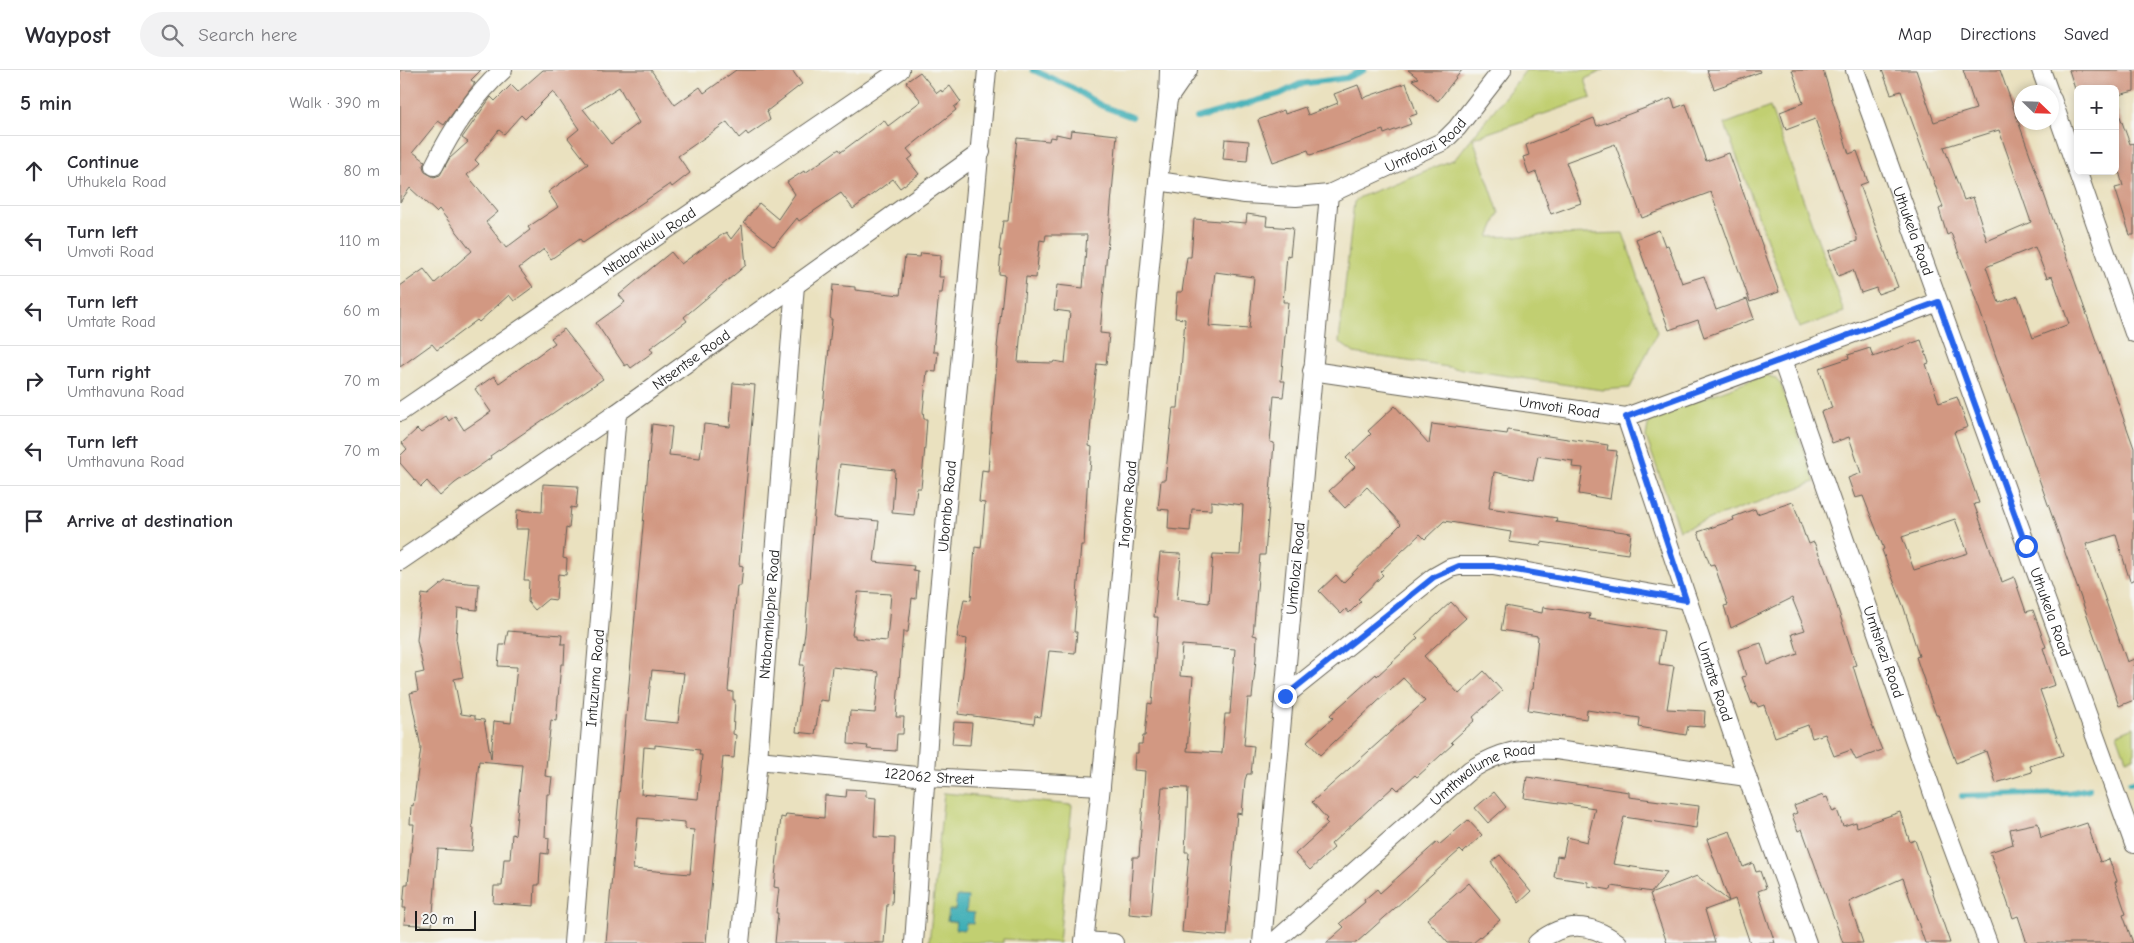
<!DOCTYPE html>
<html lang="en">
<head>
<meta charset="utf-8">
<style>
  body { margin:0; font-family:"Comic Neue",sans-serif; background:#f2f2f3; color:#2b2b33 }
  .controls { position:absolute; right:15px; top:15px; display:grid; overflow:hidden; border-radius:8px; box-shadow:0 2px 8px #0003 }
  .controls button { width:45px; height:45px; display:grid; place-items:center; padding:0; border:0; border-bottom:1px solid #e1e1e2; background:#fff; color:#2b2b33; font:25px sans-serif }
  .compass { position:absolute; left:1614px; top:15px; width:45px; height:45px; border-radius:50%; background:#fff; box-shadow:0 2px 8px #0003; rotate:113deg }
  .scale { position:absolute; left:15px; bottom:12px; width:61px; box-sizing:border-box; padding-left:5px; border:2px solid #1c1c1c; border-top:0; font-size:14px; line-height:18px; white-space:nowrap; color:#1c1c1c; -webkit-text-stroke:4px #f6f6f2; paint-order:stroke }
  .stop { position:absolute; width:15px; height:15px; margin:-11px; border:4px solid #2563eb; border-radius:50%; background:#fff }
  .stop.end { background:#2563eb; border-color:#fff; box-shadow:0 1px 5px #0008 }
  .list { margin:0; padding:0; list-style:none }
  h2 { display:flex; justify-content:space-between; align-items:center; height:65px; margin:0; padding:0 20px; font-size:21px }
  h2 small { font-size:16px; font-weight:400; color:#7c7c81 }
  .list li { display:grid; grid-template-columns:32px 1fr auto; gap:15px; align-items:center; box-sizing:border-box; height:70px; padding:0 20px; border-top:1px solid #e1e1e2 }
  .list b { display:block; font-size:19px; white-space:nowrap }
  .list p { margin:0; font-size:16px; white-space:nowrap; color:#7c7c81 }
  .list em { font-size:16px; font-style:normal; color:#7c7c81 }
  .icon { flex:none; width:28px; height:28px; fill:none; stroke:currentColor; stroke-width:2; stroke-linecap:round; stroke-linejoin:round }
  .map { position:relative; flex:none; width:1734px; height:873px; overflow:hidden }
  header { display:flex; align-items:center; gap:30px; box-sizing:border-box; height:70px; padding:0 25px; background:#fff; border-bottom:1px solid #e1e1e2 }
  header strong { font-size:24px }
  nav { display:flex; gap:28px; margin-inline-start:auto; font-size:18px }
  .search { width:350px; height:45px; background:#f2f2f3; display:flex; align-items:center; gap:12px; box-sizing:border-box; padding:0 18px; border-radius:28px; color:#7c7c81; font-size:19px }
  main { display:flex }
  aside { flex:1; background:#fff }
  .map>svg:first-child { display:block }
  .green { fill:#c1cf71; stroke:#6e7646 }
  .water { fill:#3daeb6; stroke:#2c6569 }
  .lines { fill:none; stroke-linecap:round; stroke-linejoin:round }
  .stream { stroke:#3daeb6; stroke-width:6 }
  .building { fill:#d29882; fill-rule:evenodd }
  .minor-casing { stroke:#646155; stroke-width:20 }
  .minor { stroke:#fff; stroke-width:18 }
  .route { stroke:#2563eb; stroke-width:6 }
  .labels { text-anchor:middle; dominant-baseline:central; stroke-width:4; stroke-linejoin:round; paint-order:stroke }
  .street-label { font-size:15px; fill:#1c1c1c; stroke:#f6f6f2 }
</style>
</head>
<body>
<header>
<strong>Waypost</strong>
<div class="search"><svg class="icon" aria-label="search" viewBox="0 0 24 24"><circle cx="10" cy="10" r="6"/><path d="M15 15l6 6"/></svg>Search here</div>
<nav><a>Map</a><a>Directions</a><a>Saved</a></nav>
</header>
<main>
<aside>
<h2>5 min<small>Walk · 390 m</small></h2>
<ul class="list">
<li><svg class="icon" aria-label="ahead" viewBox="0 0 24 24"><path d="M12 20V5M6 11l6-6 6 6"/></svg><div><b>Continue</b><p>Uthukela Road</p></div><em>80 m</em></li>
<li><svg class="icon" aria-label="left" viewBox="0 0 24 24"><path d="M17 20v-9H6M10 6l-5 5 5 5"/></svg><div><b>Turn left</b><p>Umvoti Road</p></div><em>110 m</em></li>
<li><svg class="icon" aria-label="left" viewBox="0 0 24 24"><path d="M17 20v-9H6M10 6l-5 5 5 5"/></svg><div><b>Turn left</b><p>Umtate Road</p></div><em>60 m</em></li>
<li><svg class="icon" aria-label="right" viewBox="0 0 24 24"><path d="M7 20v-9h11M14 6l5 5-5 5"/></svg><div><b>Turn right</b><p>Umthavuna Road</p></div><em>70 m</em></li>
<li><svg class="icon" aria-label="left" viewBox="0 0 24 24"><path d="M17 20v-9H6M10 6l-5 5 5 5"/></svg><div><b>Turn left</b><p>Umthavuna Road</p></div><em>70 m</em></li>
<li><svg class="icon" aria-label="arrive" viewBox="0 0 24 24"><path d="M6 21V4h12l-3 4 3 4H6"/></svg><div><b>Arrive at destination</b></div></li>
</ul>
</aside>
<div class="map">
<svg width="1734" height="873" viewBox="0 0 1734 873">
  <rect width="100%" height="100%" fill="#f6f6f2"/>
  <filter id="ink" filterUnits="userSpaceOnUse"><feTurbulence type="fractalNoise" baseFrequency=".02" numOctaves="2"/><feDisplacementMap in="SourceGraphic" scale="10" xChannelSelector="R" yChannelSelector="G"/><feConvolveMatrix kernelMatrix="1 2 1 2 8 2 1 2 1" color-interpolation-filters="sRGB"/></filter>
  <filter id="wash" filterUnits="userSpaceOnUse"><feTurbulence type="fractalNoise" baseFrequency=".0096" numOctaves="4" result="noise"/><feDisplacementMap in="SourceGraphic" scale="20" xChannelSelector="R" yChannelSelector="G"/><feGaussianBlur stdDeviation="1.12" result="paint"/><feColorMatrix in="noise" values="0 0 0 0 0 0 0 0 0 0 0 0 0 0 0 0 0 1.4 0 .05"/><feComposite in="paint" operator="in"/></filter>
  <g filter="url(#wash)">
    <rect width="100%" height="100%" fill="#eae1bf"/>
    <g class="green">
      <path d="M1126 0H1204L1185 9 1191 28 1073 68 1099 143 1089 167 1223 163 1257 262 1230 318 1202 320 954 283 939 272 954 132 960 127 1055 89Z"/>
      <path d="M1370 37 1444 242 1399 258 1325 54Z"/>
      <path d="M1366 305 1375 308 1381 315 1415 412 1279 460 1246 367 1248 355 1257 345Z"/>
      <path d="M1734 657V687L1726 689 1717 664Z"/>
      <path d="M544 723 672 735 659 873 603 869V873H529Z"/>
    </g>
    <path class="water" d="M557 826 568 827 566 842 574 843 573 854 566 853 565 860 555 859 556 852 547 851 549 840H555Z"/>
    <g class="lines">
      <g class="stream">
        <path d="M633 0 673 18 702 36 732 47"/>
        <path d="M797 48 880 24 900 14 946 8 964 0"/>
        <path d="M1730 713 1734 712"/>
        <path d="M1562 726 1669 723 1689 719"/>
      </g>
    </g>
    <g id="blocks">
      <g class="building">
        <path d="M0 0H81L71 10 75 13 44 55 38 51 13 82 25 91 23 96 25 102 34 107 40 105 49 89 68 72 62 68 91 27 95 31 111 15 118 22 143 0H251L275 35 300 17 304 23 336 0H392L402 14 367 41 370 50 348 65 346 62 339 68 327 52 278 86 290 103 272 117 270 114 183 173 180 169 151 189 144 179 119 198 133 217 114 231 109 225 79 252 77 250 37 280 32 274 0 297V216L24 199 35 213 72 181 39 139 36 142 10 118 0 132ZM219 17 239 53 211 74 183 39ZM153 21 179 59 168 68 188 94 148 122 158 137 128 157 130 160 106 178 86 152 98 142 67 105 79 94 75 90 99 60 104 64 121 45 125 49Z"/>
        <path d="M1008 0H1062L1038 31 1012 10 1018 8Z"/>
        <path d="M1307 0H1359L1360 2 1314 19Z"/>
        <path d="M1392 0H1423L1449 84 1457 81 1468 112 1460 115 1498 217 1478 224 1476 218 1461 223 1453 200 1438 206 1429 181 1457 171V168L1415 49 1386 60 1380 42 1403 33Z"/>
        <path d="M1482 0H1516L1534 52 1576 39 1563 0H1600L1734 378V510L1730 511 1716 465 1686 474 1727 592 1734 589V630L1719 636 1569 210 1551 163 1547 165 1539 139 1543 137 1501 21 1491 24ZM1599 60 1631 152 1587 171 1573 127 1564 130 1544 77ZM1635 177 1647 208 1652 206 1669 254 1633 268 1618 226 1599 233 1586 197Z"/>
        <path d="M1669 0H1734V21L1715 26V19H1675Z"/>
        <path d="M520 2 537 23 541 20 542 22 550 16 561 32 554 37 556 40 507 79 513 86 508 90 519 104 500 118 493 109 453 139 441 123 399 151 397 148 374 176 344 152 359 133 378 149 395 124 387 112 404 101 405 103 439 79 441 82 484 50 488 56 521 31 506 12Z"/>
        <path d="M1006 13 1017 44 1008 47 1011 54 984 64 983 60 920 82 910 85 908 80 873 92 858 50 884 40 885 44 905 37 908 45 938 33 934 24 958 15 963 28Z"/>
        <path d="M1272 28 1275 38 1286 34 1306 91 1329 83 1379 222 1350 232 1311 122 1242 148 1215 74 1166 92 1181 133 1151 144 1136 102 1129 105 1123 87 1129 85 1126 75 1194 48 1197 56Z"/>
        <path d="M1715 41H1718L1730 74 1734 73V165H1730L1715 118 1723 116 1715 86Z"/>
        <path d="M671 60 717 65 700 263 709 264 706 295 697 294 692 336 689 376 692 377 690 401H688L684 475H681L674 562H677L675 583 649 581 641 647 635 646 634 654 558 644 567 569 557 567 564 529 571 530 575 477 581 478 585 433 579 432 582 400 588 401 598 278 597 277 605 205 599 204 601 180H599L603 151H608L617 68 649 71 650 67 656 68V64L670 67ZM646 165H687L683 218 657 215 654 240 670 242 665 293 654 291 653 293 618 292 626 207 636 208 640 170 645 171Z"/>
        <path d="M825 69 849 71 847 91 823 89Z"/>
        <path d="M847 144 867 147 866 156 893 158 890 186 887 185 883 232H888L881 311H885L883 327 874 326 870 372 874 373 865 485H860L853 565 857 566 856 589 852 628H848L844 675 854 676 851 704H847L845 710 842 744 837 743 827 866 782 862 789 782H785L788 718 762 717 751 846 729 844 733 787H739L745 701 734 700 735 683H738V674H742L743 666H745L748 633 752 634 758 547H754L760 483 781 484 777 529 809 533 813 484 840 485 843 435 811 431V440L792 439 790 461 768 459 769 440 758 439 761 410H765L773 338H778L785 249 775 248 777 222H782L787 187H791L794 149 846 153ZM815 202 854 207 849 259 809 256ZM782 575 835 579 830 644H825L822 683 787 681 793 607 780 606Z"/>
        <path d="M342 155 346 195 284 247 287 251 250 278 253 282 231 298 228 294 225 296 196 253 225 232 219 225 271 182 281 194 326 162 331 169Z"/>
        <path d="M1259 160 1265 176 1268 175 1282 213 1304 206 1316 240 1347 229 1354 249 1304 267 1298 250 1269 260 1236 169Z"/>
        <path d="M521 183 541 185 539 207H544L542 223H539L534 270 533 282H538L536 302 527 301 523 341 524 349H527L525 377 521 418H517L514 445 492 443 495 400 440 394 434 447 479 451 474 492 514 496 513 500 518 501 516 529 512 528 508 562H503L496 647H504L503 664H497L496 681 467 679 468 676 448 674 450 641 475 643 479 604 478 602 432 597 428 631 420 630 415 664 396 662 404 595H400L405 563 420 365 432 249H430L433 215 455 217V220L500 225 505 186 520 187ZM458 522 491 524 487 571 455 568V565H452Z"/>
        <path d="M164 259 203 309 90 386 91 388 55 413 40 426 27 411 21 417 0 393V386L7 379 2 373 17 359 21 363 46 346 49 351 55 346 64 360 91 342 75 319 94 306 99 313 155 273 151 268Z"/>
        <path d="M1521 270 1529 293 1526 294 1539 333 1557 327 1568 357 1554 362 1579 433 1574 434 1602 512 1614 507 1626 542 1633 540 1646 577 1643 578 1655 615 1640 620 1663 685 1630 696 1632 702 1596 713 1586 681 1556 693 1538 645H1536L1516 587 1519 586 1504 538 1482 480 1484 479 1463 426 1455 428 1448 408 1461 403 1449 367 1432 373 1421 342 1432 338 1419 298 1449 288 1448 285 1470 278 1473 287ZM1555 449 1568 483 1514 500 1502 467Z"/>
        <path d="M333 313 355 315 341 473 339 495 343 496 341 516H337L328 621 333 622V630H335L333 664 336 665 334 688 323 687 306 873H206L252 354 272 357 269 385 300 388 304 354 330 357ZM252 600 284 603 278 653 246 650ZM255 675 300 680 299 685H302L298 729 241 724 244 677 255 678ZM238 748 285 752V759L294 760 290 804 233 799Z"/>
        <path d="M995 336 1029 374 1032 354 1107 364 1108 360 1208 375 1207 380 1217 381 1210 429 1179 424 1183 398 1172 397 1173 391 1138 386 1133 410 1094 402 1089 438 1157 448 1156 452 1231 463 1228 484 1141 472 1140 476 1109 472 1111 462 1044 451 1025 469 1020 464 980 502 983 505 958 529 961 531 949 543 946 539 941 544 919 521 936 505 943 513 1001 454 967 417 945 438 929 421 955 397 946 388 971 364 968 361Z"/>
        <path d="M143 414 178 416 176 438 171 437 169 459 166 458 163 488 167 489 166 505 158 504 156 530 148 529 135 540 128 532 129 510H124L129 459H116L117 440 142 442Z"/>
        <path d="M1393 432 1405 466H1406L1409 474 1414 472 1425 499 1456 595 1453 596 1469 648 1482 680 1456 690 1451 680 1434 686 1425 664 1412 668 1408 655 1375 667 1364 635 1358 637 1356 633 1352 634 1342 607 1346 606 1338 580 1361 573 1368 595 1398 584 1392 564 1405 560 1392 528 1331 558 1324 536 1328 535 1314 494 1310 495 1298 462 1334 450 1333 447 1355 439 1357 444Z"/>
        <path d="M45 511 79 514 77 540 58 538 56 569 63 607 54 609 61 644 75 646V649L84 650 91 689 94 651 111 653 117 597 98 596 100 575H105L108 561 162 565 161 574H165L164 594H161L156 651 151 650 145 706 152 707 150 724H147L145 767 149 768 148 784 141 783 139 815H135L134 836 93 833 94 816H102L104 789H110L112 764 115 765 122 695 79 691 72 758H74L72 781 38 779 32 856 4 854 6 838H3L5 814H8L14 754H10L11 735 13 736 21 678 10 623 18 621 15 604 24 602 17 570 22 524 28 525Z"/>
        <path d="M1051 532 1066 548 1024 586 1059 624 1084 601 1102 621 1073 647 1075 650 1051 672 1053 674 1017 707 1015 705 998 720 994 716 931 774 934 778 910 800 895 784 928 754 925 751 927 749 912 732 1025 631 1003 608 920 685 907 671 933 648 930 645 948 629 976 604 977 606 1018 568 1015 565Z"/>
        <path d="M1105 536 1142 543 1143 537 1190 544 1189 549 1264 561 1259 594 1274 596 1267 639 1305 641 1304 657 1288 656 1286 665 1239 657 1240 648 1187 640 1186 649 1128 640 1131 619H1133L1138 566 1101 560Z"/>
        <path d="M554 652 572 653 570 675 552 674Z"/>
        <path d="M1127 707 1229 722V727L1299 736 1296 758 1224 747 1213 794 1267 802 1252 822 1212 816 1211 820 1188 816V812L1154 807 1157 786 1163 787 1167 767 1187 772 1195 738 1124 728Z"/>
        <path d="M447 719 466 720V727L476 728 474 767 495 768 492 835 487 834 484 873H375L378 843H376L379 818 374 817 381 747 385 748 386 744 424 748 425 725 446 727Z"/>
        <path d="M1094 722 1106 737 1088 753 1075 738Z"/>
        <path d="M1423 725 1424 728 1427 727 1433 742 1437 740 1443 756 1456 752 1457 757 1500 742 1510 772 1515 770 1550 873H1525L1503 808 1449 832 1463 873H1443L1402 759 1398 761 1392 745 1397 743 1394 736Z"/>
        <path d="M1068 750 1082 765 1063 783 1060 780 956 873H926L944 857 940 853 965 832 964 830 977 819 980 823 1037 772 1039 775Z"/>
        <path d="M1638 753 1641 768 1687 753 1700 792 1709 789 1717 811 1715 812 1726 844 1723 845 1733 873H1627L1618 846 1613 848 1590 782 1613 774 1610 759Z"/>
        <path d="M1330 761 1343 797 1353 793 1356 802 1360 801 1366 818 1358 821 1375 873H1350L1335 829 1305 840 1315 873H1267L1250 824 1297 806 1329 831 1307 769Z"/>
        <path d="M1100 785 1131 822 1119 833 1091 792Z"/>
        <path d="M1069 813 1100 850 1073 873H1048L1027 849Z"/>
      </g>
    </g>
  </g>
  <g filter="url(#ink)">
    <use href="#blocks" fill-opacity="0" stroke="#646155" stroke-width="1"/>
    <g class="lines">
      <defs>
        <g id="minor">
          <path id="s1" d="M1455 0 1734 774"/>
          <path d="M1641 0 1649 22"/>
          <path d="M768 29 769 0"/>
          <path d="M1652 29 1734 263"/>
          <path d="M34 96C51 61 74 26 103 0"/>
          <path id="s2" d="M758 111 845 124 896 127 929 124 1044 71 1057 58 1102 0"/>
          <path id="s3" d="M1382 290 1538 738 1588 873"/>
          <path id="s4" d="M912 301 1226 347 1538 232"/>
          <path id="s5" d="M0 342 500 0"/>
          <path id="s6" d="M1226 347 1347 707 1407 873"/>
          <path id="s7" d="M0 491 217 343 581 82"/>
          <path d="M885 626 1034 507 1050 498 1059 496H1093L1287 530"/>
          <path id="s8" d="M358 690 526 707 701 716"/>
          <path d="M684 871 714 873"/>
          <path id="s9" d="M173 873 217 343"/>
          <path id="s10" d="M340 873 358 690 395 215"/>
          <path id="s11" d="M514 873 537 544 587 0"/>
          <path id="s12" d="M684 873 701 716 758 111 768 29 788 0"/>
          <path id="s13" d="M862 873 929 124"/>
          <path id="s14" d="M873 873 1070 700C1103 680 1119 678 1156 680L1347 707"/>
          <path d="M1137 873C1165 851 1190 852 1218 873"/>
        </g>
      </defs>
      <use href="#minor" class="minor-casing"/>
      <use href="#minor" class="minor"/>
    </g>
  </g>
  <g class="lines" filter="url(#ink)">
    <path class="route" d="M885 626 1034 507 1059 496H1093L1286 530 1226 347 1538 232 1626 476"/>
  </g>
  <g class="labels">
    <g class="street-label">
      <text stroke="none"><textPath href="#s2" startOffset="281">Umfolozi Road</textPath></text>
      <text stroke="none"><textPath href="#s1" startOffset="171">Uthukela Road</textPath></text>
      <text stroke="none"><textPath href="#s5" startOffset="302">Ntabankulu Road</textPath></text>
      <text stroke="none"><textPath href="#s7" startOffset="354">Ntsentse Road</textPath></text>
      <text stroke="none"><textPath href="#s4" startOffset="250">Umvoti Road</textPath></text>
      <text stroke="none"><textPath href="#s12" startOffset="441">Ingome Road</textPath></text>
      <text stroke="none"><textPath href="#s11" startOffset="438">Ubombo Road</textPath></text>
      <text stroke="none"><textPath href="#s13" startOffset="376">Umfolozi Road</textPath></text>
      <text stroke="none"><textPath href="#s1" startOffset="576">Uthukela Road</textPath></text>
      <text stroke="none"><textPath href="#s10" startOffset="330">Ntabamhlophe Road</textPath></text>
      <text stroke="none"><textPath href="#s3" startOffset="309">Umtshezi Road</textPath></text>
      <text stroke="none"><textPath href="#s9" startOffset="266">Intuzuma Road</textPath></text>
      <text stroke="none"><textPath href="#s6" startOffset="279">Umtate Road</textPath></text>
      <text stroke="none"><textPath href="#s8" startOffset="172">122062 Street</textPath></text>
      <text stroke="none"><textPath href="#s14" startOffset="272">Umthwalume Road</textPath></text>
    </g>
  </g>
</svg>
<div class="controls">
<button>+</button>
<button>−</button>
</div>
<svg class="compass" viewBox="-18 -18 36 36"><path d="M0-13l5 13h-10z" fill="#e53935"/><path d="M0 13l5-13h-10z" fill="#7c7c81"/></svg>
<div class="scale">20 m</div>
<div class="stop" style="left:1626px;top:476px"></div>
<div class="stop end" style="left:885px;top:626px"></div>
</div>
</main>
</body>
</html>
